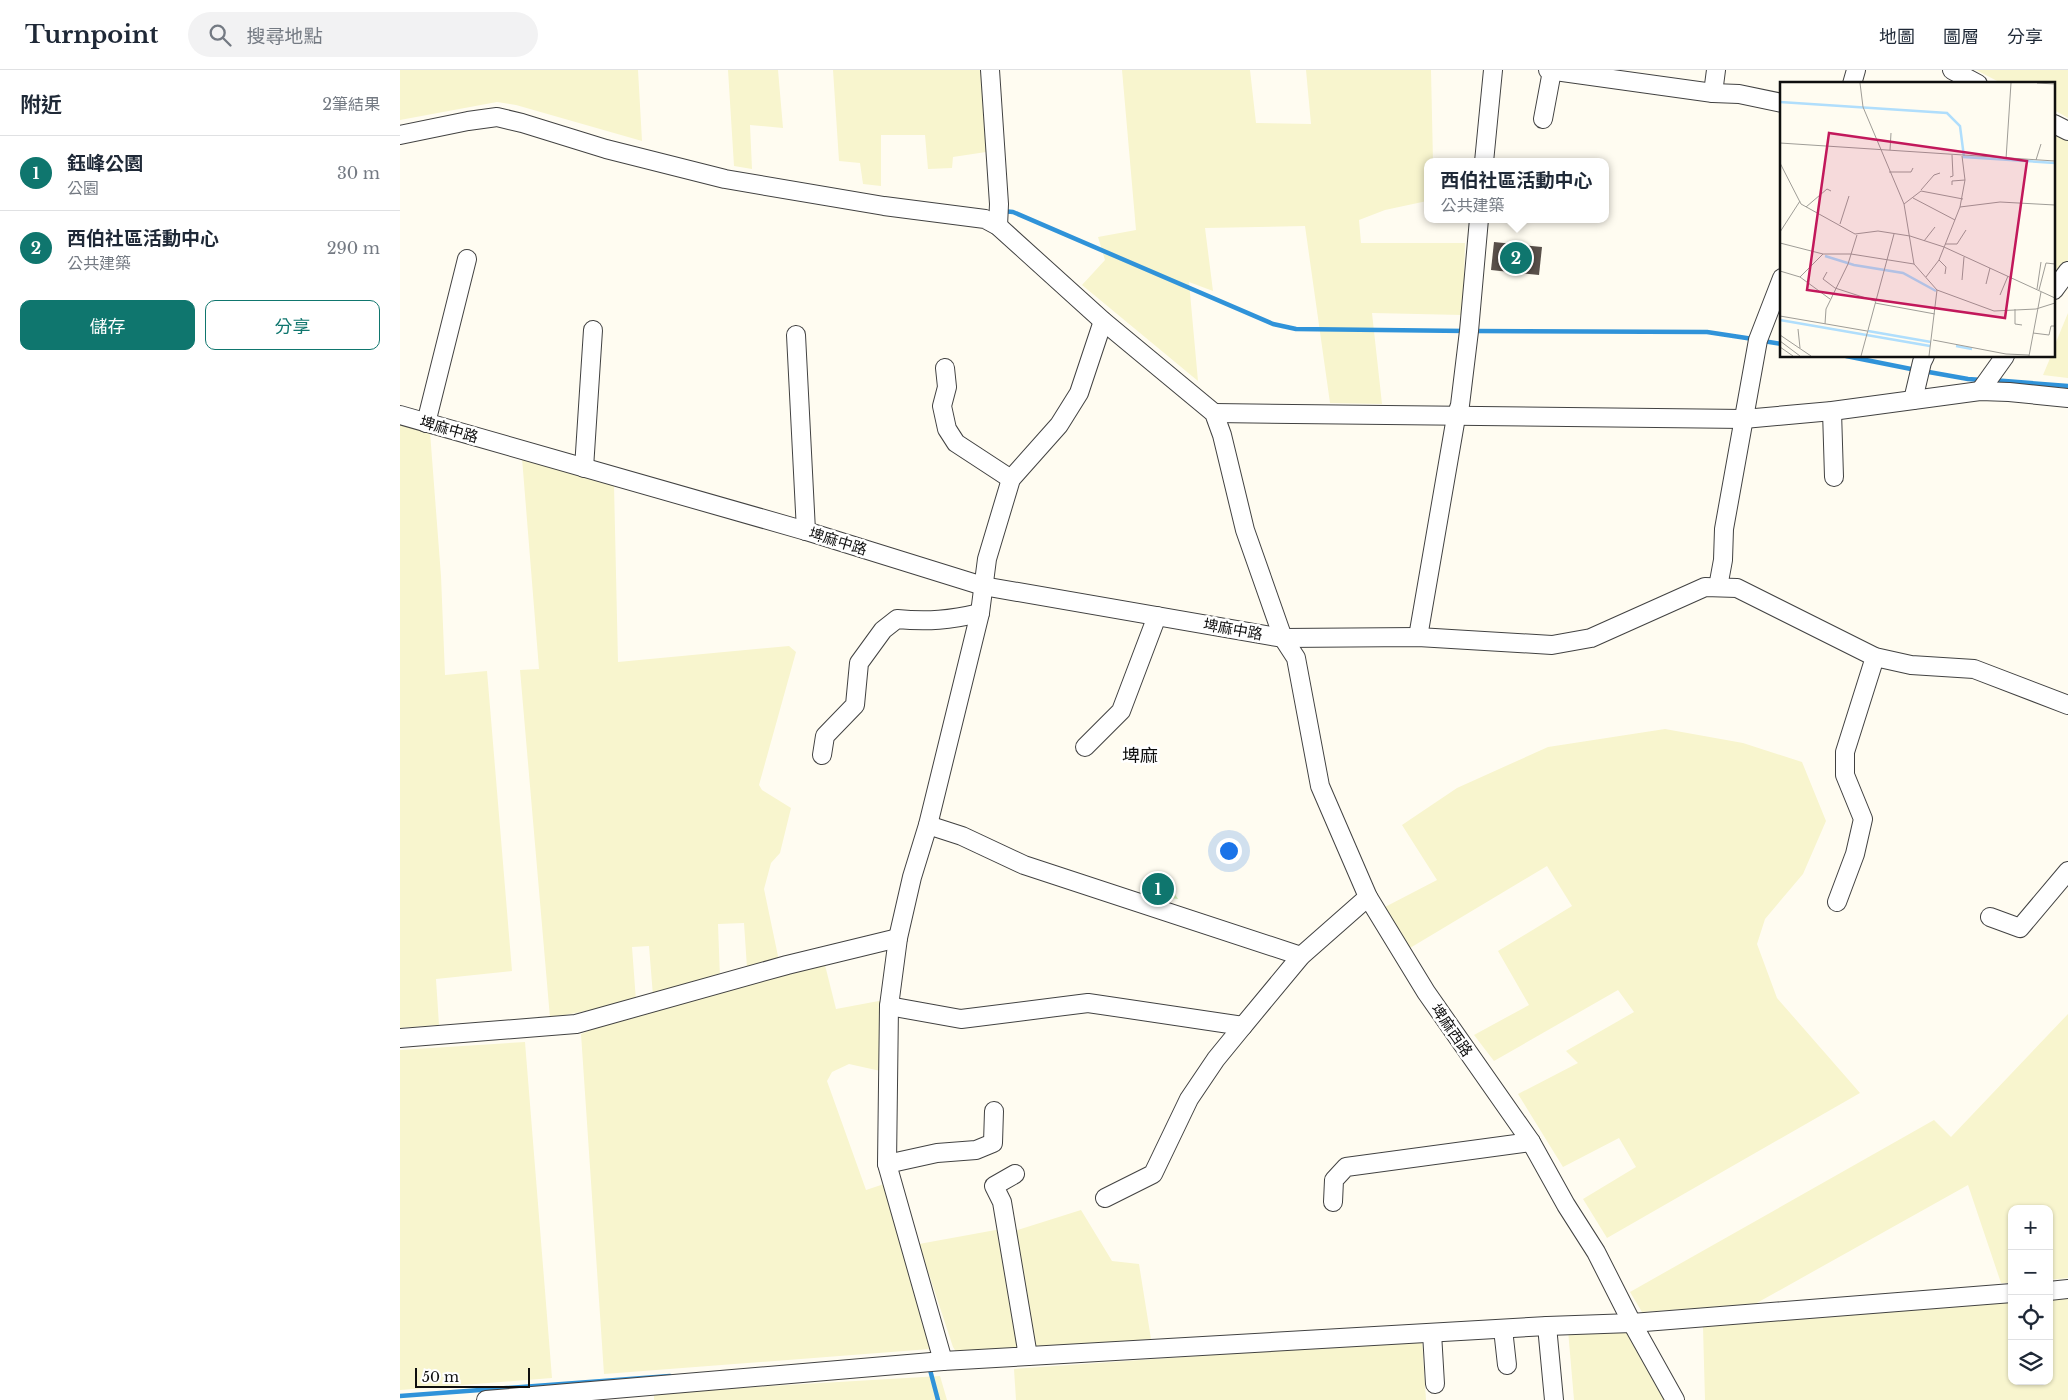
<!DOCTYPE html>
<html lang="zh-TW">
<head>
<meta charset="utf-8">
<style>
  body { margin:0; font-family:"Libre Baskerville","Noto Sans TC",serif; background:#f2f2f3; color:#1f2937 }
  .controls { position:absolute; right:15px; bottom:15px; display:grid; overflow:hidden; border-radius:10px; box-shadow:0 1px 4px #0004 }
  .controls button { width:45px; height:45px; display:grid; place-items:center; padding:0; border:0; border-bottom:1px solid #e0e1e3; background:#fff; color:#1f2937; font:25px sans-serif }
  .scale { position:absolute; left:15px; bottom:12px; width:115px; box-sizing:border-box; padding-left:5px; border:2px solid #0f0f0f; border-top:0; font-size:14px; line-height:18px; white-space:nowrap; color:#0f0f0f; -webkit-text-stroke:4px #fff; paint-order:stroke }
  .you { position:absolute; left:828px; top:780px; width:18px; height:18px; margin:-12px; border:4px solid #fff; border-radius:50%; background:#1a73e8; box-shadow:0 0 0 8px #1a73e833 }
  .badge { display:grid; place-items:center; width:32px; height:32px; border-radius:50%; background:#0f766e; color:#fff; font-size:16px; font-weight:700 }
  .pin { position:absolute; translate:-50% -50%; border:2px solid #fff; box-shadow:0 1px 5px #0006 }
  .popup { position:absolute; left:1024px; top:88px; width:185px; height:65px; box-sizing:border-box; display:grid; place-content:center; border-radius:10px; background:#fff; filter:drop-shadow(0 1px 4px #0005); font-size:16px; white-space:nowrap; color:#747a83 }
  .popup b { font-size:19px; color:#1f2937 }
  .popup::after { content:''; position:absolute; left:50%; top:100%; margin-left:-10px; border:10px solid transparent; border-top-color:#fff }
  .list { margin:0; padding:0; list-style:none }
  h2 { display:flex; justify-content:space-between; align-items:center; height:65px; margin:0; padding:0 20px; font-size:21px }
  h2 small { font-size:16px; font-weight:400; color:#747a83 }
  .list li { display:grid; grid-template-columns:32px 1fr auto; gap:15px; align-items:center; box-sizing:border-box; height:75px; padding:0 20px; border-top:1px solid #e0e1e3 }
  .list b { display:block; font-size:19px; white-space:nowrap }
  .list p { margin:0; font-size:16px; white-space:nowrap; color:#747a83 }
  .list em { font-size:16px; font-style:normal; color:#747a83 }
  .actions { display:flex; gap:10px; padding:15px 20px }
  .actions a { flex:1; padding:11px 0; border:1px solid #0f766e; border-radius:10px; text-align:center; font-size:18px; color:#0f766e }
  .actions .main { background:#0f766e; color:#fff }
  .icon { flex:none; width:28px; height:28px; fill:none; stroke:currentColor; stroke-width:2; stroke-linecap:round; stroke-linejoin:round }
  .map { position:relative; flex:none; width:1668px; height:1330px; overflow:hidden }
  header { display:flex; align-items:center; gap:30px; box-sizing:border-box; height:70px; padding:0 25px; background:#fff; border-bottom:1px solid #e0e1e3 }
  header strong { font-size:24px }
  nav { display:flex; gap:28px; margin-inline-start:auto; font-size:18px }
  .search { width:350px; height:45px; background:#f2f2f3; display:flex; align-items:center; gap:12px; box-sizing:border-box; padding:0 18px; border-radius:28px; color:#747a83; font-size:19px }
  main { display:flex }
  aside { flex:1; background:#fff }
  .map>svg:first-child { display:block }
  .farmland { fill:#f8f5ce }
  .green { fill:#d2eeb6 }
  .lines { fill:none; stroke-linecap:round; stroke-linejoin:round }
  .stream { stroke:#3093d9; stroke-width:4.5 }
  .building { fill:#59504a }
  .minor-casing { stroke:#424242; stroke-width:20 }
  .minor { stroke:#fff; stroke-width:18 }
  .labels { text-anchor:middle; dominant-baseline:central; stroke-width:5; stroke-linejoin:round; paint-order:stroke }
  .street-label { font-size:15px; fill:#0f0f0f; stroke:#fff }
  .quarter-label { font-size:18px; fill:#0f0f0f; stroke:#fff }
  .inset-river { fill:none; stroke:#b0defc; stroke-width:2.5 }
  .inset-road { fill:none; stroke:#9f9d97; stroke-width:1 }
  .view { fill:#c2185b; fill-opacity:0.15; stroke:#c2185b; stroke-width:2.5 }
  .inset-edge { fill:none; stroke:#0f0f0f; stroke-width:2.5 }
</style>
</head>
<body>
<header>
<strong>Turnpoint</strong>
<div class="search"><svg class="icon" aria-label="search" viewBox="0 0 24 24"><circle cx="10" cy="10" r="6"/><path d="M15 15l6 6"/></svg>搜尋地點</div>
<nav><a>地圖</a><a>圖層</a><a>分享</a></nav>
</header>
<main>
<aside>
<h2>附近<small>2筆結果</small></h2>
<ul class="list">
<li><span class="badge">1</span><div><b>鈺峰公園</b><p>公園</p></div><em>30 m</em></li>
<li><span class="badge">2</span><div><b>西伯社區活動中心</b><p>公共建築</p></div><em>290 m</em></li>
</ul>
<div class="actions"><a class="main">儲存</a><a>分享</a></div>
</aside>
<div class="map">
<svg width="1668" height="1330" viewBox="0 0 1668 1330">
  <rect width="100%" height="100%" fill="#fffcf1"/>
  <g class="farmland">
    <path d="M0 0H238L242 71 116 35 97 32 0 50Z"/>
    <path d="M328 0H378L383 58 350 55 352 99 334 96Z"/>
    <path d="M433 0H581L586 82 553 87 552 98 528 99 525 65H481V116L463 114 460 93 439 91Z"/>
    <path d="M722 0H850L856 53 911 54 906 0H1031L1033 92H1027V131L985 140 959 150 961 173H1065L1063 245 972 243 982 334 930 333 905 156 805 158 813 221 789 212 798 311 682 215 705 190 698 167 736 160Z"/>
    <path d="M1576 0H1668V48L1654 40V14H1603Z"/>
    <path d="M1654 58 1668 66V190L1654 209Z"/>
    <path d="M1668 243V308L1643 305 1651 286H1654V277Z"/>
    <path d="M0 352 30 362 41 506 45 605 87 601 112 901 36 909 39 955 0 958Z"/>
    <path d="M122 388 214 415 218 592 389 576 396 582 359 715 362 720 391 738 380 783 371 793 364 819 379 891 347 898 344 853 318 854 320 908 253 926 249 876 232 877 236 931 150 948 120 600 139 599Z"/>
    <path d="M1265 659 1343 673 1402 692 1426 751 1403 804 1365 849 1357 874 1377 928 1460 1023 1207 1168 1183 1129 1236 1097 1219 1068 1163 1097 1118 1024 1178 993 1166 981 1234 942 1218 920 1094 991 1074 965 1129 935 1098 881 1172 836 1147 796 1010 878 985 837 1037 810 1002 755 1057 718 1148 677Z"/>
    <path d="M424 891 436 939 484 930 485 1002 449 994 432 1002 427 1011 466 1120 487 1113 530 1279 204 1304 181 964 205 954Z"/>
    <path d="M1668 944V1208L1649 1210V1139H1612V1213H1601L1568 1115 1355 1234 1242 1242 1230 1222 1534 1050 1551 1067Z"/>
    <path d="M125 972 152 1308 0 1320V980Z"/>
    <path d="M681 1140 712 1191 739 1194 751 1269 632 1279 611 1162Z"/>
    <path d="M601 1159 621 1280 558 1285 553 1277 519 1174Z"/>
    <path d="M1668 1227V1330H1305L1303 1257 1612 1232V1311H1649V1229Z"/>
    <path d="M1227 1255 1270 1330H1174L1168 1260Z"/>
    <path d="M1022 1270 1026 1330H616L614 1299Z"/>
    <path d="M540 1306 547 1330H254V1323Z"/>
  </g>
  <path class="green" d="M761 803 778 829 738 824Z"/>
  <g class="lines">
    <g class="stream">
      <path d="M602 141 613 142 873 254 896 259 1066 261"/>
      <path d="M1074 261 1307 262 1353 269"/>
      <path d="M1363 271 1382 274"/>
      <path d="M1446 286 1516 300"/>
      <path d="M1523 301 1568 309 1582 310"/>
      <path d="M1592 310 1668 316"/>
      <path d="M529 1296 538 1330"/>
      <path d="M0 1326 270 1306"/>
    </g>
  </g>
  <path class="building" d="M1094 172 1142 177 1139 205 1091 200Z"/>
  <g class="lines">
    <defs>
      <g id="minor">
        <path d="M590 0 599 134 598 156"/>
        <path d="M1148 0 1313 23 1339 24 1382 33"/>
        <path d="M1552 0 1578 14"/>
        <path d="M1452 14 1456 0"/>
        <path d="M1313 23 1316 0"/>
        <path d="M1143 49 1152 1"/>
        <path d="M1654 54 1668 61"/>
        <path d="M0 65 68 51 97 47 122 53 206 79 325 109 484 136 585 149 598 156 703 251 814 343 822 365 845 460 883 568 896 588 920 716 968 827 1026 922 1131 1072 1166 1135 1196 1182 1232 1253 1275 1330"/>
        <path d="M1084 92 1093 0"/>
        <path d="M1654 220 1668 201"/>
        <path d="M396 265 406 461"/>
        <path d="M545 298 547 317 542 336 547 359 556 373 611 409"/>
        <path d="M1580 321 1605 286"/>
        <path d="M1513 330 1522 292 1525 286"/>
        <path d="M1432 341 1434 407"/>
        <path d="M814 343 1344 349 1432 341 1580 321 1609 322 1668 328"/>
        <path d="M0 345 406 461 583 516 883 568 1018 567 1152 575 1191 568 1305 517 1337 518 1475 587 1511 595 1574 599 1668 635"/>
        <path d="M26 353 67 189"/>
        <path d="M184 398 193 260"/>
        <path d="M1318 517 1323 490 1324 459 1358 270 1382 208"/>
        <path d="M1018 567 1056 347 1060 335 1069 261 1079 149"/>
        <path d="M685 677 721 641 757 546"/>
        <path d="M422 685 425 666 455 635 459 593 483 560 497 549C528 552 550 550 580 543"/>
        <path d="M528 755 562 766 624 795 901 886"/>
        <path d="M1437 832 1455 784 1463 749 1445 705V682L1475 587"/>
        <path d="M1590 847 1620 858 1668 801"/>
        <path d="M489 936 561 949 688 933 843 956 901 886 968 827"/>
        <path d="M0 968 176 954 387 895 498 868"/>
        <path d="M487 1094 537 1083 576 1080 593 1073 594 1041"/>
        <path d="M615 1104 594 1116 602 1132 628 1286"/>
        <path d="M705 1128 753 1104 789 1029 816 989 843 956"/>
        <path d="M933 1132 934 1110 946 1097 1131 1072"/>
        <path d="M1649 1221 1668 1219"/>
        <path d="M1147 1256 1154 1330"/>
        <path d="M1103 1259 1107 1295"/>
        <path d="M1032 1263 1035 1314"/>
        <path d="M543 1291 487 1094 489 936 498 868 512 807 528 755 580 543 587 489 611 409 659 355 679 323 703 251"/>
        <path d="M86 1330 543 1291 1147 1256 1232 1253 1612 1223"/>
      </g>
    </defs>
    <use href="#minor" class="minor-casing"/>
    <use href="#minor" class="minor"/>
  </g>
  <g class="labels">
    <g class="street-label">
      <text transform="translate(49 359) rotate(16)">埤麻中路</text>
      <text transform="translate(438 471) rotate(17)">埤麻中路</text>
      <text transform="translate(833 559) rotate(10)">埤麻中路</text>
      <text transform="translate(1052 960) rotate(55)">埤麻西路</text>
    </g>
    <g class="quarter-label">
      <text x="740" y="686">埤麻</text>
    </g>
  </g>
  <g transform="translate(1380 12)">
    <rect width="275" height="275" fill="#fffcf1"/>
    <path class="inset-river" d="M0 20 167 31 180 44 184 75 275 81M45 174 74 183 123 191 156 209M0 238 150 264M88 249 151 260M176 264 192 267"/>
    <path class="inset-road" d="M80 1 83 25 124 122 134 182 157 208 214 229 256 227 275 221M257 1 275 2M0 61 275 79M110 68 111 51M226 77 231 1M256 78 261 62M0 81 21 122 75 152 98 149 130 154 164 165 275 216M109 90H131L133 86M170 95 173 94 172 73M172 103V99L185 98M141 108 154 93 160 91M133 116 175 138M124 122 141 109 183 117M26 125 47 107 51 109M180 125 220 120 275 123M60 142 69 114M0 150 20 119M144 159 155 145M0 161 43 172H71L134 182M165 162H177L186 148M159 178 166 185 165 192M0 189 20 195 50 217M47 190 43 197 55 206 95 219M20 195 43 172M146 195 159 178 180 125 185 98 182 74M182 198 184 175M206 202 210 186M257 207 261 180M259 208 266 181 275 182M220 213 228 194M95 221 155 232M235 227V242L242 243M0 234 87 249M45 242 46 227 68 182 77 153M18 247 20 266M253 251 269 253 271 244H275M0 253 31 274M153 258 226 272 249 273M0 259 20 274M0 265 13 274M81 274 114 152M149 274 157 208M249 274 261 210"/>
    <path class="view" d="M49 51 247 79 225 236 27 208Z"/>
    <rect width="275" height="275" class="inset-edge"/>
  </g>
</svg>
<div class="controls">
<button>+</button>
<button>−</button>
<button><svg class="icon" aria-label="locate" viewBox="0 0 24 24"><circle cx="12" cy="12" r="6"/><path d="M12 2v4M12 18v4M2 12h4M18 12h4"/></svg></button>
<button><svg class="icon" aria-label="layers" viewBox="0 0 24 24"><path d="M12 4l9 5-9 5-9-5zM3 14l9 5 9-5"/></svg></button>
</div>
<div class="scale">50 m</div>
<div class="you"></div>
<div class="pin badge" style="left:758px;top:819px">1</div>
<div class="pin badge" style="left:1116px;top:188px">2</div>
<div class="popup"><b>西伯社區活動中心</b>公共建築</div>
</div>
</main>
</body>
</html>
